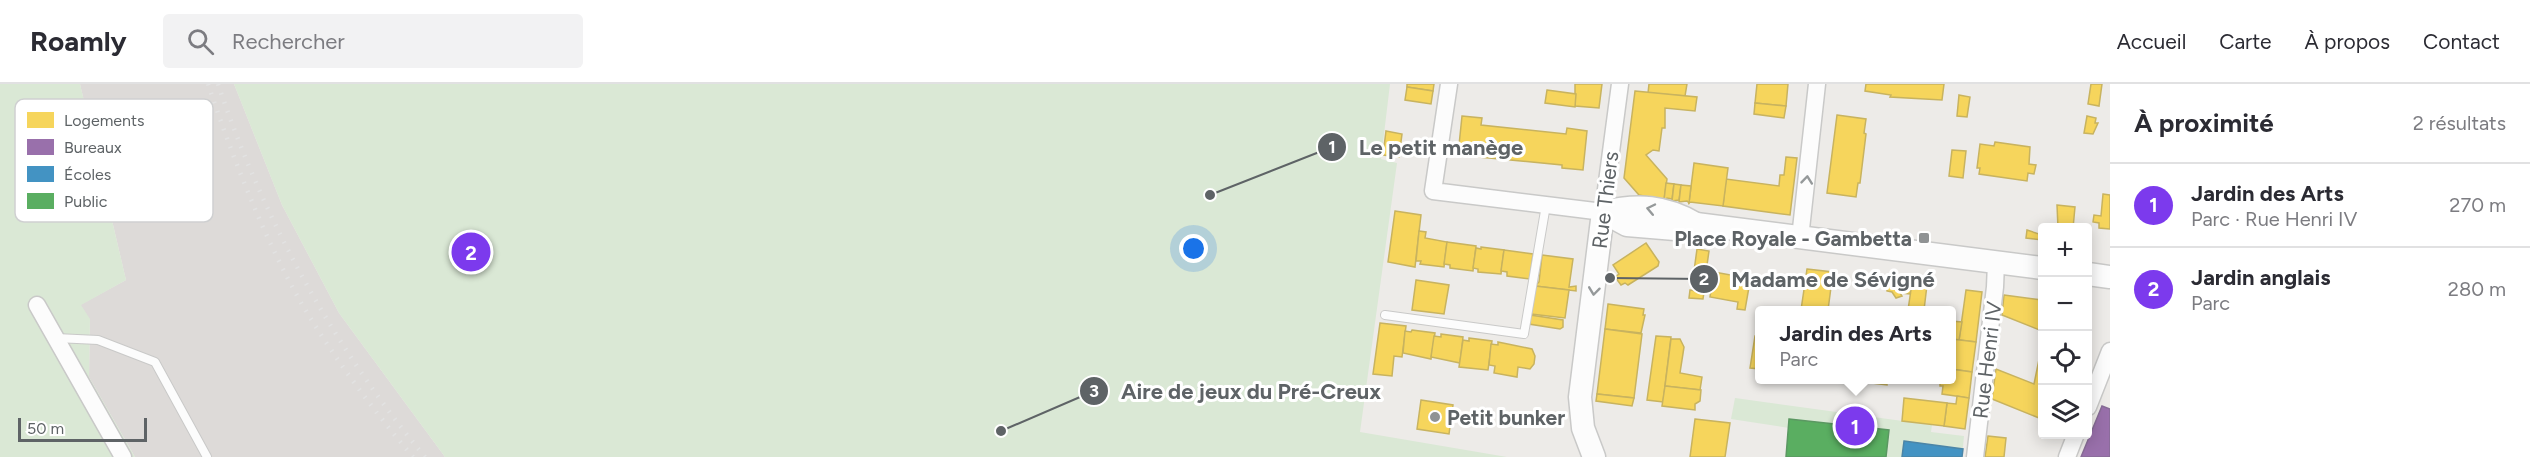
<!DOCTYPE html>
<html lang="fr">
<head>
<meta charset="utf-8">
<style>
  body { margin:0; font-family:Figtree,sans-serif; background:#f2f2f3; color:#2b2b33 }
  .controls { position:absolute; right:18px; bottom:18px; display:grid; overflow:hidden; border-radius:6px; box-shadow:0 3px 15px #0003 }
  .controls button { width:54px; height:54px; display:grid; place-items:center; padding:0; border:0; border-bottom:2px solid #e1e1e2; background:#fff; color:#2b2b33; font:30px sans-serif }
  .scale { position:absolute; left:18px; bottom:15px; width:129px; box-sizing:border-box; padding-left:6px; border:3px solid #5e6366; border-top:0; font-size:16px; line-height:21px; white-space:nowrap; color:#5e6366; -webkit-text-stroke:4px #fff; paint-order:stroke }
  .you { position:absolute; left:1194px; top:165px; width:21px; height:21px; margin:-15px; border:4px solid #fff; border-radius:50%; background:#1a73e8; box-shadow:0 0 0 9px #1a73e833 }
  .badge { display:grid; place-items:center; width:39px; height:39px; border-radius:50%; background:#7c3aed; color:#fff; font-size:20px; font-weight:700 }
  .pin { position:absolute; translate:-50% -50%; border:3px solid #fff; box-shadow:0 2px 6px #0006 }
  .popup { position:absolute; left:1755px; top:222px; width:201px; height:78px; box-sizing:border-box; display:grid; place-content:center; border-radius:6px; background:#fff; filter:drop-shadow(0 2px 4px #0005); font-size:20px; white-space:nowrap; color:#7c7c81 }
  .popup b { font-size:22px; color:#2b2b33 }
  .popup::after { content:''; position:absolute; left:50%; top:100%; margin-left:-12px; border:12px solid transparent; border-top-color:#fff }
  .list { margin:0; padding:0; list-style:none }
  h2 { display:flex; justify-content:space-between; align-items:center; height:78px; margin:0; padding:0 24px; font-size:26px }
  h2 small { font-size:20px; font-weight:400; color:#7c7c81 }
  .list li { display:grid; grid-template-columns:39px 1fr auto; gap:18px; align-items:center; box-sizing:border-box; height:84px; padding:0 24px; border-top:2px solid #e1e1e2 }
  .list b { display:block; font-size:22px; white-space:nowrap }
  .list p { margin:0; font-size:20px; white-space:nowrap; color:#7c7c81 }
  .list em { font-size:20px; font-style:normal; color:#7c7c81 }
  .icon { flex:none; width:33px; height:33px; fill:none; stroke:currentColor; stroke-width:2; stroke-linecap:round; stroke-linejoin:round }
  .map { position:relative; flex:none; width:2110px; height:373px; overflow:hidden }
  header { display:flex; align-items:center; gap:36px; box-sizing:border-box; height:84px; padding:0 30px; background:#fff; border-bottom:2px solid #e1e1e2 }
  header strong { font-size:28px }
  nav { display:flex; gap:33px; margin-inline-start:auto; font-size:21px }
  .search { width:420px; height:54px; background:#f2f2f3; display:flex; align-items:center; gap:15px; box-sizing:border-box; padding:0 21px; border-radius:6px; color:#7c7c81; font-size:22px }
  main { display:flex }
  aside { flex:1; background:#fff }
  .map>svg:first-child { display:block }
  .industrial { fill:#dddad8 }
  .green { fill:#dae8d5 }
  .homes { fill:#f6d55c; stroke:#c8b35f; stroke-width:1.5 }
  .offices { fill:#9970ab; stroke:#876c96; stroke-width:1.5 }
  .schools { fill:#4393c3; stroke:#4b85a7; stroke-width:1.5 }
  .public { fill:#5aae61; stroke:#5b9862; stroke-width:1.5 }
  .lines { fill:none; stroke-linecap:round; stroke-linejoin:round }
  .service-casing { stroke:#c9c9c8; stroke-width:10 }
  .minor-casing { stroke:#c9c9c8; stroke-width:19 }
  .secondary-casing { stroke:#c9c9c8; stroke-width:25 }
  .service { stroke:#fcfcfc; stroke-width:8 }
  .minor { stroke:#fcfcfc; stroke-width:16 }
  .secondary { stroke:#fcfcfc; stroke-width:22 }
  .rail { stroke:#e2e2e2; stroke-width:4.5; stroke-dasharray:1.5 8; stroke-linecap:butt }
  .oneway { stroke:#95999a }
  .poi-dot { fill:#909394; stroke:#fff; stroke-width:2 }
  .labels { text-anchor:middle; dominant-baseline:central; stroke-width:6; stroke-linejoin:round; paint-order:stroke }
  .street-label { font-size:21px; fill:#5e6366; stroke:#fff }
  .poi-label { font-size:21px; font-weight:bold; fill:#5e6366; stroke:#fff; text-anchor:end }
  .key { fill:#fff; stroke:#cfd0d1; stroke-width:1.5 }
  .key-label { font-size:16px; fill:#5e6366 }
  .leader { fill:none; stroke:#5e6366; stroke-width:2 }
  .callout-dot { fill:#5e6366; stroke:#fff; stroke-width:2 }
  .mark-label { font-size:18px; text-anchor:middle; font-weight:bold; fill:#fff }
  .callout-label { font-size:22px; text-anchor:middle; font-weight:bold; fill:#5e6366; stroke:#fff; stroke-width:6; stroke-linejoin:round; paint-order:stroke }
</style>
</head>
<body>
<header>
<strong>Roamly</strong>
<div class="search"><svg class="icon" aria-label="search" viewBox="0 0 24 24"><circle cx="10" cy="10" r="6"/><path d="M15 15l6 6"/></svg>Rechercher</div>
<nav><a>Accueil</a><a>Carte</a><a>À propos</a><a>Contact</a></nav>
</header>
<main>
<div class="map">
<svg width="2110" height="373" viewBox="0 0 2110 373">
  <rect width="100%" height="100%" fill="#edebe8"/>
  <path class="industrial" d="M80 0H234L282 121 339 229 445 373H135L89 293 90 236 80 221 126 196Z"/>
  <g class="green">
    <path d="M0 0H80L126 196 81 221 90 235 89 293 135 373H0Z"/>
    <path d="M234 0H1390L1381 75 1397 79 1360 348 1507 373H445L339 229 282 121Z"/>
    <path d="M1735 314 1932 341 1931 348 1964 352 1962 373H1786L1789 344 1731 335Z"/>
  </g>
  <g class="homes">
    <path d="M1407 0H1434L1433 7 1407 3Z"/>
    <path d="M1575 0H1602L1599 24 1575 22Z"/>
    <path d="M1649 0H1687L1685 12 1648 9Z"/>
    <path d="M1757 0H1788L1786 22 1755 19Z"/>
    <path d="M1866 0H1944L1942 16 1890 13 1891 11 1865 7Z"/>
    <path d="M2091 0H2102L2099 22 2088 20Z"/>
    <path d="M1407 3 1433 7 1431 20 1405 16Z"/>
    <path d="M1547 6 1576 10 1575 23 1545 19Z"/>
    <path d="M1635 7 1697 13 1695 27 1665 24V44H1662L1659 67 1653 66 1646 71 1667 95 1664 116 1639 111 1624 94Z"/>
    <path d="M1959 11 1970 13 1967 33 1957 32Z"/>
    <path d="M1755 19 1786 22 1784 34 1754 30Z"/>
    <path d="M1837 31 1866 35 1864 49 1866 50 1860 99H1858L1856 113 1827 109Z"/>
    <path d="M1462 32 1482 34 1481 41 1566 50 1567 44 1587 47 1583 86 1562 84V81L1458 71Z"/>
    <path d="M2087 32 2096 34 2095 39H2098L2093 50 2084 49Z"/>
    <path d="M1386 47 1402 50 1399 73 1383 71Z"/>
    <path d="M1995 58 2030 63 2029 80 2036 81 2034 90 2028 89 2027 97 1979 90 1980 84H1977L1980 60 1994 62Z"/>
    <path d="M1952 66 1966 67 1963 94 1949 92Z"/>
    <path d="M1786 73 1797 74 1790 131 1723 122 1726 95 1779 102 1780 91H1784Z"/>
    <path d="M1694 79 1728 84 1723 122 1690 118 1689 119Z"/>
    <path d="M1666 99 1674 100 1672 115 1667 114 1666 116H1664Z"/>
    <path d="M1674 100 1681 101 1679 116 1672 117Z"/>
    <path d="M1681 101 1691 102 1689 119 1687 117 1679 118Z"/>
    <path d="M2103 110 2110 111V145L2099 144V139L2093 138 2094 131 2101 132Z"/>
    <path d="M2057 121 2075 123 2073 144H2058Z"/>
    <path d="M1395 127 1421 131 1415 183 1388 178Z"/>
    <path d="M2027 146 2042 151V156L2026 154Z"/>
    <path d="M1419 147 1426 148 1425 154 1447 158 1444 183 1420 180 1421 177H1416Z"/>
    <path d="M1447 158 1476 162 1473 187 1450 184V181L1444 180Z"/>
    <path d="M1646 159 1659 178 1658 182 1628 201 1625 199 1621 201 1615 193 1619 190 1613 181Z"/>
    <path d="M1481 163 1504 166 1501 190 1478 188V185L1473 184 1476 164 1481 165Z"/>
    <path d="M1697 165 1709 167 1706 188 1694 187Z"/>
    <path d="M1504 166 1533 170 1530 195 1507 192V188L1501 187Z"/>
    <path d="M1542 171 1573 175 1569 203 1576 202V207L1535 202 1539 198Z"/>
    <path d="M1807 185 1833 188 1828 226H1801Z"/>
    <path d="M1714 188 1742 193 1740 201 1749 203 1745 226 1737 225 1738 218 1710 213Z"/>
    <path d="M1888 195 1912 199 1910 210 1900 209 1902 212 1896 214 1892 208 1887 207Z"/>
    <path d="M1416 196 1449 201 1444 230 1412 226Z"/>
    <path d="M1912 199 1927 201 1924 226H1908Z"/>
    <path d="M1535 202 1569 206 1565 234 1531 230Z"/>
    <path d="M1690 206 1704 208 1703 215 1689 214Z"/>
    <path d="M1966 206 1982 208 1976 258 1959 256Z"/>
    <path d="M2004 211 2042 216V247L2002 231Z"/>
    <path d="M1608 220 1644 225 1643 231H1645L1641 249 1605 245Z"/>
    <path d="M1530 231 1563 236V243L1560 245 1529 240Z"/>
    <path d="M1951 237 1962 238 1959 256 1951 255Z"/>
    <path d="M1380 239 1406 242 1402 273 1394 272 1392 292 1373 290Z"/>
    <path d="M1605 245 1642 250 1634 314 1597 310Z"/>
    <path d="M1412 246 1435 249 1431 275 1403 269 1405 247 1411 248Z"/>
    <path d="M1441 250 1463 253 1460 279 1431 273 1434 252 1441 253Z"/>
    <path d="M1656 252 1671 253 1663 318 1647 316Z"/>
    <path d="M1755 252H1759V285L1750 284Z"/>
    <path d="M1469 254 1492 257 1488 286 1459 283 1463 256 1469 257Z"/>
    <path d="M1671 255H1680L1684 263 1680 289 1702 293 1700 306 1665 302Z"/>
    <path d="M1952 255 1976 258 1972 288 1951 285Z"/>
    <path d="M1498 258 1532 265 1535 272 1534 280 1530 285 1518 283 1517 293 1494 289 1495 282 1489 281 1491 260 1498 261Z"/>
    <path d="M2042 261V326L2039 334 1992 315 1996 285 2034 300Z"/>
    <path d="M1951 285 1972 288 1969 314 1942 310 1943 302H1940V297L1951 296Z"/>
    <path d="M1869 296H1887V301L1872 299V296Z"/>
    <path d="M1665 302 1701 306 1700 317 1695 320V326L1662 322Z"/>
    <path d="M1597 310 1634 314 1632 322 1596 317Z"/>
    <path d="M1957 312 1969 314 1965 345 1944 342 1947 319 1956 320Z"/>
    <path d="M1904 314 1947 319 1944 342 1902 337Z"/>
    <path d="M1421 316 1453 321 1449 350 1417 345Z"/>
    <path d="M1695 335 1730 339 1725 373H1690Z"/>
    <path d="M1988 352 2006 354 2004 373H1985Z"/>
  </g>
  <path class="offices" d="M2102 322 2110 325V373H2081Z"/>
  <path class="schools" d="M1904 357 1963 365 1962 373H1902Z"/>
  <path class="public" d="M1789 335 1889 346 1886 373H1786Z"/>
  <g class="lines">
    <defs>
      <g id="service">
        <path d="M1385 231 1524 250 1546 121"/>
        <path d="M56 254 98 256 155 278 207 373"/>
      </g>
      <g id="minor">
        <path d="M1449 0 1433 107 1603 128 1620 0"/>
        <path d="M1800 154 1817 0"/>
        <path d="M37 221 123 373"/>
        <path d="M2088 323 2110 267"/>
        <path d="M1975 373 1995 203 1996 179"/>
        <path d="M2067 373 2076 350"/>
      </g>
      <g id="secondary">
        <path d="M1603 128 1627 141 1675 145 1696 140 2042 184"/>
        <path d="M1603 128C1638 120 1665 122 1696 140"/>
        <path d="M2088 190 2110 193"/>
        <path d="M1594 373 1583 344 1580 313 1603 128"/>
      </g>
    </defs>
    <use href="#service" class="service-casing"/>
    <use href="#minor" class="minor-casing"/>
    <use href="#secondary" class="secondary-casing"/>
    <use href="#service" class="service"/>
    <use href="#minor" class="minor"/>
    <use href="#secondary" class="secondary"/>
    <g class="rail">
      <path d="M208 0C232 72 265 157 303 222 335 275 373 326 413 373"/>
      <path d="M218 0C264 137 333 262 425 373"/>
    </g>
  </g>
  <defs><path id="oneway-chevron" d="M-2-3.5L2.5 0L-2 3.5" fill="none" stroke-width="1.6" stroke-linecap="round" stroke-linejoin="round" transform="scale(1.5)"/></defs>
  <g class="oneway">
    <use href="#oneway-chevron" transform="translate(1807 96) rotate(-84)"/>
    <use href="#oneway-chevron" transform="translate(1651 125) rotate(-168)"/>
    <use href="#oneway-chevron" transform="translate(1594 207) rotate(97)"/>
  </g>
  <g class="poi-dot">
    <rect x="1918" y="148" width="12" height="12" rx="3"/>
    <circle cx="1435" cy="333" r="6"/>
  </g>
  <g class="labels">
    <g class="street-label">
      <text transform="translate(1605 116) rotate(-83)">Rue Thiers</text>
      <text transform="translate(1987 276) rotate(-83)">Rue Henri IV</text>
    </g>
    <g class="poi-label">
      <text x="1912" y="154">Place Royale - Gambetta</text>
      <text x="1447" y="333" text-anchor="start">Petit bunker</text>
    </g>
  </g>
  <rect x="15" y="15" width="198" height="123" rx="9" class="key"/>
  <rect x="27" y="28" width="27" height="16" fill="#f6d55c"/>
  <rect x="27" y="55" width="27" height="16" fill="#9970ab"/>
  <rect x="27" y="82" width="27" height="16" fill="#4393c3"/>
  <rect x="27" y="109" width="27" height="16" fill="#5aae61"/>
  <g class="key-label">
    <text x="64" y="42">Logements</text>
    <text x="64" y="69">Bureaux</text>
    <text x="64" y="96">Écoles</text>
    <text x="64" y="123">Public</text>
  </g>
  <path class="leader" d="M1210 111L1332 63M1610 194L1704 195M1001 347L1094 307"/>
  <g class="callout-dot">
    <circle cx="1210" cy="111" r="6"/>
    <circle cx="1610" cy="194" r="6"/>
    <circle cx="1001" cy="347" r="6"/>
    <circle cx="1332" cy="63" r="15"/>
    <circle cx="1704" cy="195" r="15"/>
    <circle cx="1094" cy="307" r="15"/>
  </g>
  <g class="mark-label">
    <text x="1332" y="69">1</text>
    <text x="1704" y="201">2</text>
    <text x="1094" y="313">3</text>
  </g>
  <g class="callout-label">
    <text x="1441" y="71">Le petit manège</text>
    <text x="1833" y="203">Madame de Sévigné</text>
    <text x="1251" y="315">Aire de jeux du Pré-Creux</text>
  </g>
</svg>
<div class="controls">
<button>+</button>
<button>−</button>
<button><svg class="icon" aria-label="locate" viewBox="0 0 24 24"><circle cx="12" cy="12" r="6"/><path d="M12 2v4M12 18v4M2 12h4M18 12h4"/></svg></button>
<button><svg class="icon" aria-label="layers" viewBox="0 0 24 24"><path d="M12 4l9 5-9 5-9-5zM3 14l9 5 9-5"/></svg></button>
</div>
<div class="scale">50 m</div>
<div class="you"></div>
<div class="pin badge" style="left:1855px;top:342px">1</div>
<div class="popup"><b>Jardin des Arts</b>Parc</div>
<div class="pin badge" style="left:471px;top:168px">2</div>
</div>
<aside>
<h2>À proximité<small>2 résultats</small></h2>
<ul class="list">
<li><span class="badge">1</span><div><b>Jardin des Arts</b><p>Parc · Rue Henri IV</p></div><em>270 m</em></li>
<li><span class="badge">2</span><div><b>Jardin anglais</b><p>Parc</p></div><em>280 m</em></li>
</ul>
</aside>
</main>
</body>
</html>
